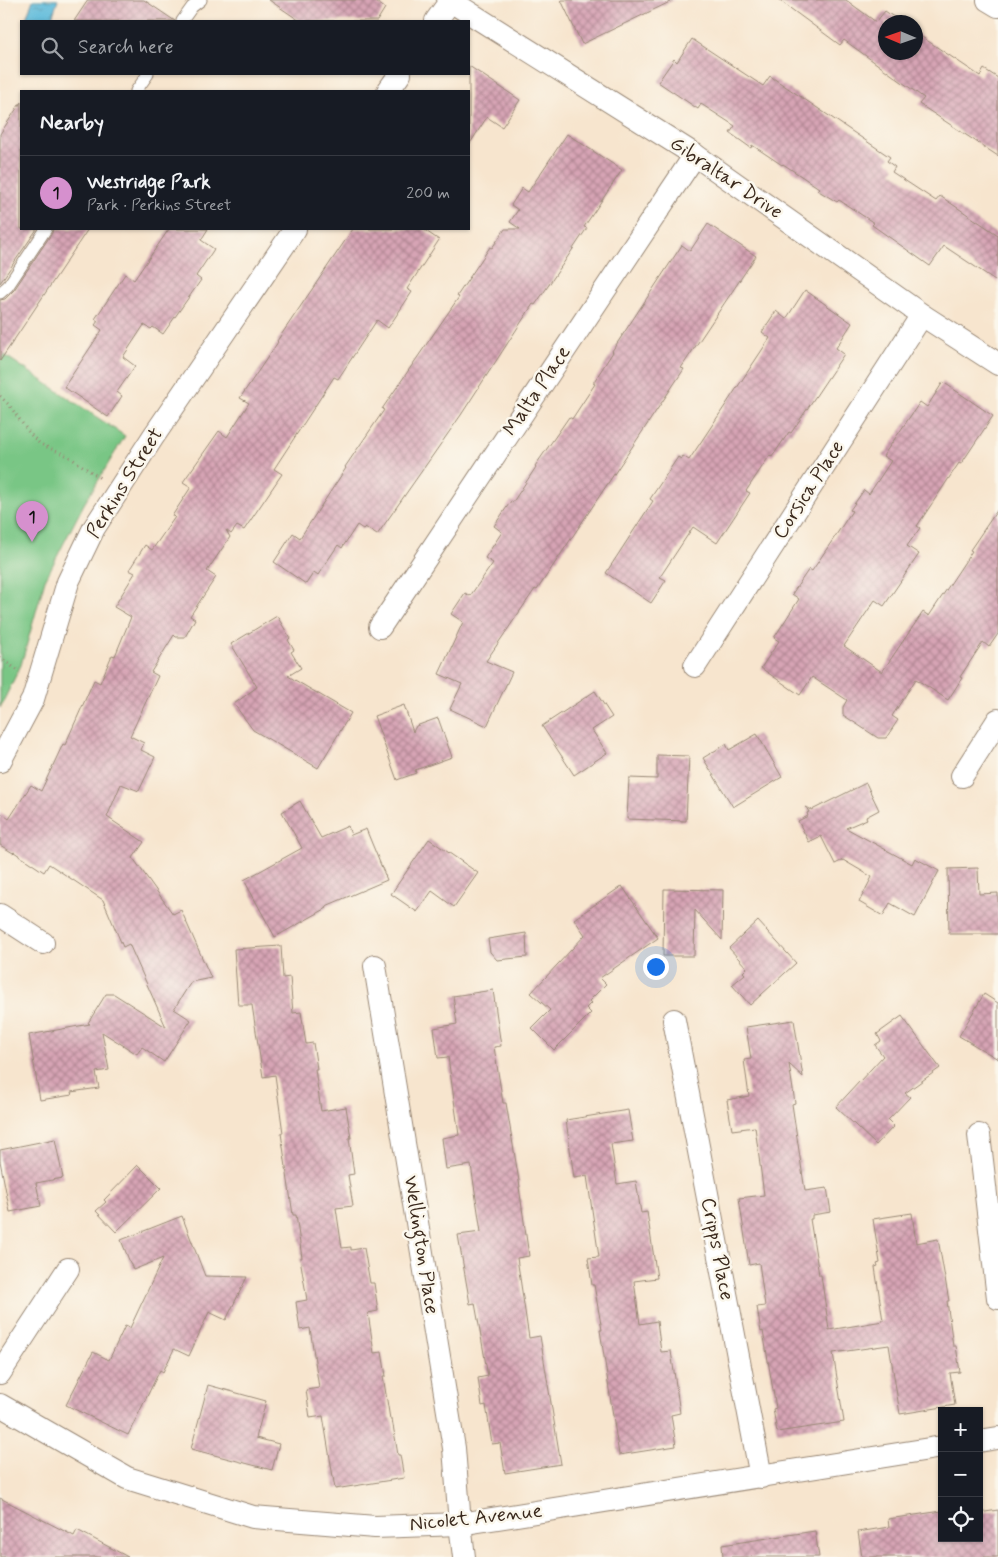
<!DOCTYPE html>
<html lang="en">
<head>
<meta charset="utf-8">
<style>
  body { margin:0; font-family:Mynerve,sans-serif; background:#242831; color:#f1f3f6 }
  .controls { position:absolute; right:15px; bottom:15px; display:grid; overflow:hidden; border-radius:0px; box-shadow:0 1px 4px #0004 }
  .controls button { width:45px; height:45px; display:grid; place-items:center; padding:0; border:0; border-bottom:1px solid #363941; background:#171b24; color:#f1f3f6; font:25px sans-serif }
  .compass { position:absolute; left:878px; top:15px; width:45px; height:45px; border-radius:50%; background:#171b24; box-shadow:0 1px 4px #0004; rotate:272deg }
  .you { position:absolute; left:655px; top:966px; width:18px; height:18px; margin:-12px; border:4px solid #fff; border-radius:50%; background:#1a73e8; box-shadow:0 0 0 8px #1a73e833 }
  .badge { display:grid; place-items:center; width:32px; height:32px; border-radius:50%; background:#d690ce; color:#111; font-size:16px; font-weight:700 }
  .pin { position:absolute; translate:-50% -41px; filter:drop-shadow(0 1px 2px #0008) }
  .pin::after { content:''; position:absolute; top:26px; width:18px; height:15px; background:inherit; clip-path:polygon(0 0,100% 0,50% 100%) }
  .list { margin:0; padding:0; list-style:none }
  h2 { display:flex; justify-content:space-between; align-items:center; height:65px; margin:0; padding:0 20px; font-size:21px }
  h2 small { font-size:16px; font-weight:400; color:#9ea1a6 }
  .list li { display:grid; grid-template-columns:32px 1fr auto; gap:15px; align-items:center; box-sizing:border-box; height:75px; padding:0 20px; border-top:1px solid #363941 }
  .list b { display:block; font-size:19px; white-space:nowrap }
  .list p { margin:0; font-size:16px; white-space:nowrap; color:#9ea1a6 }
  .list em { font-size:16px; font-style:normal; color:#9ea1a6 }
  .icon { flex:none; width:28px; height:28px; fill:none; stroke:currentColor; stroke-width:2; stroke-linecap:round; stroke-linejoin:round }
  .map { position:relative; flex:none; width:998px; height:1557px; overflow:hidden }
  .search { position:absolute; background:#171b24; box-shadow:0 1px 4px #0004; left:20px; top:20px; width:450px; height:55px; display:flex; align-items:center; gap:12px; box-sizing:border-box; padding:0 18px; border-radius:0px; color:#9ea1a6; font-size:19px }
  .panel { position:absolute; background:#171b24; box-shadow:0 1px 4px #0004; left:20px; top:90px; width:450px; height:140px; border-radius:0px }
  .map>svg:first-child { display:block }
  .park { fill:#79c685; stroke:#5a7852 }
  .water { fill:url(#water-ripples); stroke:#4c727c }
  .building { fill:url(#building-cross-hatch) }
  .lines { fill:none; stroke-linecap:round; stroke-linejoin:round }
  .service-casing { stroke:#998876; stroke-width:13 }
  .minor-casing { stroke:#998876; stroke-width:24 }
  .path { stroke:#998876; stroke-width:3; stroke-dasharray:1 4; stroke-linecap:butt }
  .service { stroke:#fff; stroke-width:11 }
  .minor { stroke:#fff; stroke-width:22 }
  .labels { text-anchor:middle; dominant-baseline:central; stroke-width:5; stroke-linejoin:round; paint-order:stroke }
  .street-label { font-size:20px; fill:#3b2a1e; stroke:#fbf7ec }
</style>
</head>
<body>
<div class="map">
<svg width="998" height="1557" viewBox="0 0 998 1557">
  <defs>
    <pattern id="water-ripples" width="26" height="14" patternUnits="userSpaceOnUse" patternTransform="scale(1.25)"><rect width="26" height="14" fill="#5cbada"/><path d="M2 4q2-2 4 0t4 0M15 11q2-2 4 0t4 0" fill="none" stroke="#4d97b0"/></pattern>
    <pattern id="building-cross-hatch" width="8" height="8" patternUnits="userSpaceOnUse" patternTransform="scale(1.25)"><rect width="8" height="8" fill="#d7a4b5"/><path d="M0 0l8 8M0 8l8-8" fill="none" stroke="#b08693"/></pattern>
  </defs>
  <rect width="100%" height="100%" fill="#fbf7ec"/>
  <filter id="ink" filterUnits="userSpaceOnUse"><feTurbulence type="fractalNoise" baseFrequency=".02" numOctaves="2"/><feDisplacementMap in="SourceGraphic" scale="10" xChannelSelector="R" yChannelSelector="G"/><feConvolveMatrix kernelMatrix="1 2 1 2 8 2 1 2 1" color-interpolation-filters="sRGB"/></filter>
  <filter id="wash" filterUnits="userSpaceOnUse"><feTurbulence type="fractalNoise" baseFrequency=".0096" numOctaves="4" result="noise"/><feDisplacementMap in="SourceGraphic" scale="20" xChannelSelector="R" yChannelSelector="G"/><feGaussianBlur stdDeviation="1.12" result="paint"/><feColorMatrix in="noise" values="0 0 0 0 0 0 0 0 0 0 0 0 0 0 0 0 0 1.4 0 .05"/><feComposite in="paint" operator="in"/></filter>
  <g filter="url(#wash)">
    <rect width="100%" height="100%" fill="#f7e5ce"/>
    <path class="park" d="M0 352 125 436 84 504 45 580 21 665 0 708Z"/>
    <path class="water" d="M33 0H58L51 21H25Z"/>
    <g id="blocks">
      <g class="building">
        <path d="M88 0H144L175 21H74Z"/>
        <path d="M269 0H373L385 8 377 21H300Z"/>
        <path d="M561 0H674L582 44Z"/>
        <path d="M779 0H846L876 22 885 11 901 22H886V52H916V33L980 76 984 69 998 78V156L919 104 924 98 844 40 840 45Z"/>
        <path d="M692 39 763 86 770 76 890 157 887 161 895 167 892 172 936 201 940 196 998 235V282L944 246 930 266 872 225 874 223 839 200 837 202 817 190 819 188 783 164 782 165 752 145 751 148 730 133 735 126 701 104 698 109 658 82 674 59 677 62Z"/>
        <path d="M469 66 520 100 502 127 487 117 469 145Z"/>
        <path d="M21 102V229H37L0 283V134Z"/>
        <path d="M567 134 622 170 584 227 587 228 544 292 535 305 533 304 461 415 377 535 365 527 363 529 357 525 342 548 338 545 318 575 314 572 306 584 274 562 293 533 300 538 346 468 345 467 384 410 382 409 459 297 457 296 490 247 492 248 505 229H520L510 222 518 210 511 205 522 188 528 192Z"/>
        <path d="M708 224 756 256 681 368 684 369 537 590 535 589 486 661 512 672 487 726 450 709 462 684 439 674 463 622 451 614 465 593 470 596 493 563 485 558 502 532 494 526 511 501 513 502 536 467 535 466 569 417 572 419 595 384 593 383 613 352 612 351 682 245 690 251Z"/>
        <path d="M53 229H88L0 361V300L5 299 14 290 52 233Z"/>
        <path d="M169 229H208L201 240 214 249 196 276 201 280 163 334 153 327 151 329 144 325 123 357 135 366 117 392 122 396 108 417 64 387 102 330 95 325 98 321 95 319 125 274 134 280Z"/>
        <path d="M353 229H423L439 240 407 289 412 292 388 328 377 320 338 379 334 377 274 469 282 474 244 530 237 526 231 534 226 530 230 537 207 571 216 577 190 616 195 619 185 637H176L174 635 151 672 158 676 130 736 144 743 141 750 155 757 139 791 121 784 107 817 144 842 133 858 173 914 181 910 211 978 191 982 174 1009 191 1020 164 1062 142 1047 137 1054 102 1032 109 1070 96 1072 99 1088 71 1092 72 1095 40 1100 29 1035 90 1024 88 1023 106 994H114L166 1027 129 944 123 947 103 900 49 864 44 872 14 852 13 853 0 845V812L9 819 31 785 41 791 63 744 65 745 94 680 100 683 112 655 115 656 131 617 114 607 135 573 129 570 145 545 152 550 175 517 172 516 191 487 183 482 219 431 227 437 249 403 240 398 278 342 277 341Z"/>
        <path d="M805 290 852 323 836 348 844 354 791 433 789 432 772 457 770 455 746 491 750 493 717 543 693 527 660 577 666 580 651 603 606 573 653 501 650 499 678 457 681 459 683 456 689 460 770 338 762 332 776 311 786 319Z"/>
        <path d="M943 382 993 416 961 464 959 463 917 526 920 528 907 546 919 554 884 606 875 600 844 646 882 672 923 612 929 616 972 551 970 550 998 509V634L989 647 983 642 960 677 962 678 948 700 916 679 892 716 898 720 886 738H878L843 715V707L847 700 812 677 800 695 761 668 779 641 774 638 799 599 792 594 809 569 812 571 852 511 850 510 864 490 869 494 891 461 883 456 920 402 927 407Z"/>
        <path d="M277 616 290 638 288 640 294 650 291 652 301 668 288 676 351 713 318 768 253 730 234 704 257 687 231 644Z"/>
        <path d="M595 691 612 717 592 730 607 753 574 775 542 726Z"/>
        <path d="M404 705 413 732 416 726 438 718 452 757 415 770 416 773 397 780 374 716Z"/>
        <path d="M757 734 782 777 733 807 703 758 726 744 729 750Z"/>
        <path d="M657 755 689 756 686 821 627 819 629 778 657 779Z"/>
        <path d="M866 783 879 810 866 817 867 819 846 828 912 864 915 858 939 871 915 917 890 903 883 916 859 902 872 877 843 860 835 864 821 836 809 842 798 821 808 816 807 813 809 812 806 807 812 810Z"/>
        <path d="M300 801 321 838 348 826 351 835 366 829 387 880 326 906 327 908 275 937 244 880 302 848 282 812Z"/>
        <path d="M429 839 478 873 454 907 432 891 417 912 391 894Z"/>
        <path d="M978 868 979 894 998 893V934H949L948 869Z"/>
        <path d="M622 886 658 938 600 978 606 984 589 1001 591 1003 586 1008 591 1013 554 1050 532 1028 550 1010 531 993 585 935 574 919Z"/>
        <path d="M664 889 723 890 722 940 695 910 694 956H663Z"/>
        <path d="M758 921 796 963 750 1005 732 985 745 974 743 972 747 968 729 948Z"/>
        <path d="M526 933 527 957 497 960 490 952 488 939Z"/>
        <path d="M281 946 283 978 290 977 293 1013 301 1012 306 1044 313 1043 317 1069H315L321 1111 346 1107 351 1138H349L354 1174 348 1175 353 1206 336 1208 342 1248 351 1247V1250L364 1248 370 1283H374L378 1311 368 1313 374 1353 382 1352 386 1376H383L390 1419H392L398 1455H400L404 1478 335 1489 323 1416 310 1418 306 1390 319 1388 310 1328 300 1330 296 1302 307 1300 300 1258H302L296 1215H293L281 1133H283L275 1075 263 1077 252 1005H238L234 949Z"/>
        <path d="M493 990 501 1046 494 1047 503 1103H506L520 1187H519L529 1256 517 1258 529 1338 540 1336 561 1464 505 1473 500 1443 492 1444 486 1405 482 1406 478 1378 488 1376 475 1303 470 1304 458 1235 481 1232 471 1165 446 1169 442 1138 459 1135 448 1057 438 1058 434 1028 457 1024 453 996Z"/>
        <path d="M984 994 998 1003V1059L959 1036Z"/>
        <path d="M902 1016 940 1068 905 1093 910 1097 888 1120 894 1126 876 1145 836 1107 883 1056 875 1045 881 1041 877 1034Z"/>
        <path d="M794 1020 803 1077 789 1064 795 1103 792 1104 805 1191 827 1188 831 1212 812 1215V1219H810L819 1275H821L829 1330 883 1321 875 1267 878 1266 877 1264 880 1263 873 1219 912 1213 916 1243 938 1239 949 1301H947L953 1346H956L960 1372 950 1373 955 1405 900 1414 889 1345 833 1353 844 1422 777 1432 773 1409 776 1408 763 1331 761 1332 757 1307 765 1306 759 1263 749 1265 739 1198 764 1195 755 1127 732 1130 727 1100 749 1096 744 1060 751 1059 746 1027Z"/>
        <path d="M628 1110 633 1141 611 1144 617 1184 636 1181 641 1213 647 1212 657 1278 634 1281 640 1324 657 1321 661 1352 671 1351 680 1413 671 1415 676 1446 619 1455 600 1330H602L594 1285H592L588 1258 599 1257 587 1176 574 1178 566 1120Z"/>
        <path d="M55 1139 63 1178 36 1183 41 1206 10 1212 0 1161V1150Z"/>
        <path d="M138 1165 161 1188 116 1232 96 1211 106 1202 104 1200Z"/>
        <path d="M182 1216 205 1276 247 1277 226 1320 209 1312 189 1356 174 1349 163 1372 160 1370 128 1435 66 1405 93 1352 109 1360 125 1326 130 1328 163 1258 133 1270 121 1240Z"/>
        <path d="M208 1385 266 1401 256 1438 279 1444 272 1470 191 1449Z"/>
        <path d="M0 1498 74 1536 77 1530 128 1557H0Z"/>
        <path d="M998 1510V1557H862L858 1532 889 1527 888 1519 942 1511V1538H979V1513Z"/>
        <path d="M815 1531 819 1557H723L722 1545Z"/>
      </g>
    </g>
  </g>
  <g filter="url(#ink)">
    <use href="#blocks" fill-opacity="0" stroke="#998876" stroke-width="1"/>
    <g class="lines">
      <defs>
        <g id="service">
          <path d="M182 21 192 7 201 0"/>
          <path d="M136 91 148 74"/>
          <path d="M0 293 8 286 46 229"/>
        </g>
        <g id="minor">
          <path d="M449 0 695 155 922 315 998 364"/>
          <path d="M988 0 998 6"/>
          <path d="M436 21 451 0"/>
          <path d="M388 91 400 74"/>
          <path d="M380 627 695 155"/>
          <path d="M695 666 922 315"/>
          <path d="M0 761 33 699 68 582 94 528 153 437 295 229"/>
          <path d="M962 776 998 720"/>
          <path d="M0 915 43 943"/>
          <path d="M375 966 454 1448 460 1524 464 1557"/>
          <path d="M674 1020 761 1477"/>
          <path d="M979 1135 998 1298"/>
          <path d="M0 1373 68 1269"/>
          <path d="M0 1405 127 1478 253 1517 375 1527 460 1524 942 1447"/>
          <path d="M979 1441 998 1438"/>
        </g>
      </defs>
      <use href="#service" class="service-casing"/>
      <use href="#minor" class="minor-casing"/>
      <g class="path">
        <path d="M0 396 9 405 30 434 40 444 68 456 100 478"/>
        <path d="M0 657 17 670"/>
      </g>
      <use href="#service" class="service"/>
      <use href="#minor" class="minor"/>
    </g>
  </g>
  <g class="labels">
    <g class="street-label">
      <text transform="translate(726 178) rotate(34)">Gibraltar Drive</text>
      <text transform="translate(537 391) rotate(-56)">Malta Place</text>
      <text transform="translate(125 483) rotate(-58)">Perkins Street</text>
      <text transform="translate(809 490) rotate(-57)">Corsica Place</text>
      <text transform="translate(421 1245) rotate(81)">Wellington Place</text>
      <text transform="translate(717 1249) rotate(79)">Cripps Place</text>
      <text transform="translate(476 1518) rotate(-6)">Nicolet Avenue</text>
    </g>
  </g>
</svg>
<div class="controls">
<button>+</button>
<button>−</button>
<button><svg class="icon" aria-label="locate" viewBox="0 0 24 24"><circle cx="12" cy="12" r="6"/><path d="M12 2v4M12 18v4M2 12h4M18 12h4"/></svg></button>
</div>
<svg class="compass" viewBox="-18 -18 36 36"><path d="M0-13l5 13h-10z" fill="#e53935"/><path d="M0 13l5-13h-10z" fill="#9ea1a6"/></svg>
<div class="you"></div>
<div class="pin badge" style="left:32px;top:542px">1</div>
<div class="search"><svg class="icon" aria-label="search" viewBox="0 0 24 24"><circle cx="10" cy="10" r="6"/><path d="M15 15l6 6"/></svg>Search here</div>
<section class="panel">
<h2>Nearby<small></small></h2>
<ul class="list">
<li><span class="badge">1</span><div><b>Westridge Park</b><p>Park · Perkins Street</p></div><em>200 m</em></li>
</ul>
</section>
</div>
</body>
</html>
